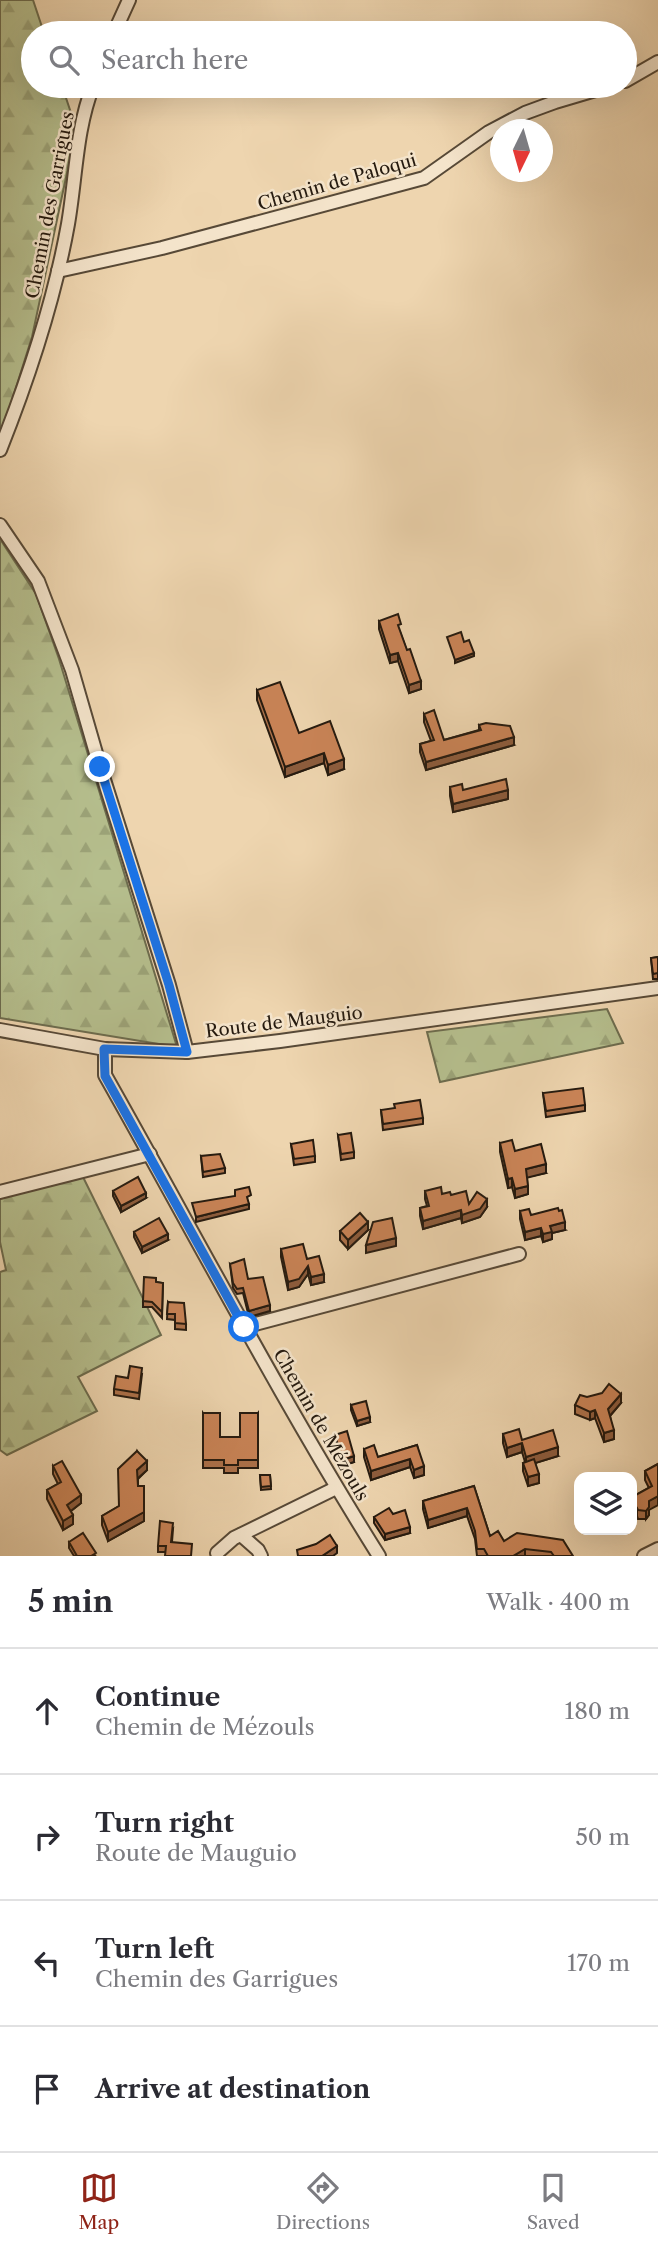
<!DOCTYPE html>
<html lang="en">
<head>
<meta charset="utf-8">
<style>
  body { margin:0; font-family:"Libre Caslon Text",serif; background:#f2f2f3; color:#2b2b33 }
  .controls { position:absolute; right:21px; bottom:21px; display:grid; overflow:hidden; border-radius:14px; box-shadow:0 7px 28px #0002 }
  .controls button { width:63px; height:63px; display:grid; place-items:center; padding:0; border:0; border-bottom:2px solid #e1e1e2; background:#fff; color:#2b2b33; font:35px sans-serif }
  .compass { position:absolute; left:490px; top:119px; width:63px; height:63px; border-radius:50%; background:#fff; box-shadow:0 7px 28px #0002; rotate:185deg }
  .stop { position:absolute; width:21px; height:21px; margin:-16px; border:5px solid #1a73e8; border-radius:50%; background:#fff }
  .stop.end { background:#1a73e8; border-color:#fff; box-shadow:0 2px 7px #0008 }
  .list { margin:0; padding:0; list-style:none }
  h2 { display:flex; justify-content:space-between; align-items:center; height:91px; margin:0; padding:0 28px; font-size:30px }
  h2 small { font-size:23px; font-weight:400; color:#7c7c81 }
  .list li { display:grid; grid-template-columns:46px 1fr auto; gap:21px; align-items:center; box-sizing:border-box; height:126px; padding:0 28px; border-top:2px solid #e1e1e2 }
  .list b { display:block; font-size:26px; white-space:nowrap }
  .list p { margin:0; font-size:23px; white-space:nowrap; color:#7c7c81 }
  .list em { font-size:23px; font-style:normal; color:#7c7c81 }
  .icon { flex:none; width:38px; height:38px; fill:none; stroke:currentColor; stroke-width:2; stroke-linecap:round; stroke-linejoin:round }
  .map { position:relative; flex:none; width:658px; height:1556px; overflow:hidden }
  .search { position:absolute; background:#fff; box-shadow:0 7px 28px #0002; left:21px; right:21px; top:21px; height:77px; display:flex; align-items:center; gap:18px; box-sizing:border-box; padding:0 24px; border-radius:38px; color:#7c7c81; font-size:26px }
  .sheet { height:595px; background:#fff }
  nav { display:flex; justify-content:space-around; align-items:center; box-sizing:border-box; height:98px; border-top:2px solid #e1e1e2; background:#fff; font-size:19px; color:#7c7c81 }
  nav a { display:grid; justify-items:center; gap:4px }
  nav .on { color:#8f2418 }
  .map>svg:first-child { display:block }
  .forest { fill:url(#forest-firs); stroke:#6d6c4e; stroke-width:2 }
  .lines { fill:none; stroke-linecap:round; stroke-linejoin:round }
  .minor-casing { stroke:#574937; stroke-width:16 }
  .minor { stroke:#f4e4cb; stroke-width:12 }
  .wall { fill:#ae724b; stroke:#251a0f; stroke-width:2 }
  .shaded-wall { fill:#8d5c3d; stroke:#251a0f; stroke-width:2 }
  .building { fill:#ca8457; stroke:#251a0f; stroke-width:2 }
  .route { stroke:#1a73e8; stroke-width:9 }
  .labels { text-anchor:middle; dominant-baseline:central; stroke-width:5; stroke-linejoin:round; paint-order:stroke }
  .street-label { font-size:18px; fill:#251a0f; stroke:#f4e4cb }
</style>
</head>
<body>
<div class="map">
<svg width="658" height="1556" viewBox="0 0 658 1556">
  <defs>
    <pattern id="forest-firs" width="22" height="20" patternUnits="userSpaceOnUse" patternTransform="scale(1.75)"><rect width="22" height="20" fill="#b5be8d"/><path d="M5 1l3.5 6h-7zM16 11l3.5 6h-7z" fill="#9ca378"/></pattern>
  </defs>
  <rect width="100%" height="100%" fill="#eed5af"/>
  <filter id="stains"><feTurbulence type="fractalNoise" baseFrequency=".00286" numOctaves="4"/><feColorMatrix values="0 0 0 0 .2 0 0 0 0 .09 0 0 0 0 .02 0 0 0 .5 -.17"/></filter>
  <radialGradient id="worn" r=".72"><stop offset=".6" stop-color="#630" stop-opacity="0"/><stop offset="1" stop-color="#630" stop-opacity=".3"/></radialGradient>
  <g class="forest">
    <path d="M0 0H33L44 33H33V86H62L73 119 74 140 32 337 0 438Z"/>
    <path d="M0 539 36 594 59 659 177 1047 0 1018Z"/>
    <path d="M607 1009 623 1043 440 1082 427 1032Z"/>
    <path d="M83 1177 161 1335 78 1377 97 1411 7 1455 0 1450V1272L6 1270 0 1242V1197Z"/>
  </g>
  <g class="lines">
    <defs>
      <g id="minor">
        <path d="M114 33 129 0"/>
        <path d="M625 81 658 62"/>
        <path d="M58 271 162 248 424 178 489 132 525 113 555 102 609 86"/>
        <path d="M0 450C29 377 54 302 68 224 76 178 76 129 93 86"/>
        <path d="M0 525 38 581 72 670 100 767 169 985 187 1052"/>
        <path d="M0 1030 105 1049 187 1052 280 1041 658 988"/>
        <path d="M105 1049V1075C196 1236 281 1400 379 1556"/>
        <path d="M0 1192 150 1154"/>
        <path d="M244 1327 519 1254"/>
        <path d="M241 1535 258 1550 261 1556"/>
        <path d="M217 1553 234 1538 336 1488"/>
        <path d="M644 1556 658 1549"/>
      </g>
    </defs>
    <use href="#minor" class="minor-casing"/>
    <use href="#minor" class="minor"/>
  </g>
  <g class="wall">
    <path d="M379 621 400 632 421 689 409 693 398 661 390 663 379 629Z"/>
    <path d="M257 690 299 733 344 769 328 775 324 763 285 777 257 700Z"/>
    <path d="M424 714 444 740 479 730V725L514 745 426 770 420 752V744L431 741 424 722Z"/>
    <path d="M450 787 463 790 508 799 453 812 450 796Z"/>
    <path d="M658 957V979H653L651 958Z"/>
    <path d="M543 1093 585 1105V1111L546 1117Z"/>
    <path d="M381 1110 423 1118V1124L383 1130Z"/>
    <path d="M338 1135 354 1152V1158L341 1160Z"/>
    <path d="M500 1143 515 1151 546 1173 527 1177 528 1194 515 1198 512 1187 508 1188 500 1152Z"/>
    <path d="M291 1144 315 1156V1162L294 1165Z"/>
    <path d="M201 1156 225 1168V1173L203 1177Z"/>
    <path d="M113 1191 146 1198 121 1212 113 1196Z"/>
    <path d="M425 1191 451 1195 469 1204 487 1207 480 1217 462 1223 461 1218 423 1229 420 1216V1208L427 1206 425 1199Z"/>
    <path d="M520 1211 531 1215 565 1230 552 1233V1239L543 1242 541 1236 525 1240 520 1219Z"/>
    <path d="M368 1230 348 1249 340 1240V1231Z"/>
    <path d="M134 1232 168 1240 142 1253 134 1237Z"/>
    <path d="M281 1249 307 1259 324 1282 311 1285 308 1274 299 1287 288 1290 281 1257Z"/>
    <path d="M230 1264 248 1279 270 1311 249 1317 243 1293 237 1294 233 1288Z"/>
    <path d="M156 1282 163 1283 162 1318 152 1307H143V1301Z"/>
    <path d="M168 1302 186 1324V1330L175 1329V1320L167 1319Z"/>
    <path d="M142 1374 139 1399 114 1395V1389L128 1378Z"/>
    <path d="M587 1397 621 1403 610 1416 614 1439 604 1442 595 1418 590 1420 575 1414V1405Z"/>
    <path d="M351 1405 370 1422 357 1426 351 1410Z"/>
    <path d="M203 1413 220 1437H240L258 1413V1468H238V1473H224V1468H203Z"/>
    <path d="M503 1434 522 1440 558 1456 535 1463 539 1483 528 1486 523 1471V1463L525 1462 522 1452 507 1457 503 1443Z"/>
    <path d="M335 1435 354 1462 342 1466 335 1441Z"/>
    <path d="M417 1445 424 1475 414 1478 410 1467 371 1480 364 1457V1449L378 1457Z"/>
    <path d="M137 1451 147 1470 138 1479V1486L144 1521 108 1541 102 1525V1516L119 1506Z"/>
    <path d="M658 1464 649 1510V1515L646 1519H638L637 1516 632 1519V1497L649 1488 645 1480V1471Z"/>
    <path d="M53 1466 81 1503 71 1511 73 1524 63 1530 47 1499V1490L58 1484 53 1474Z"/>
    <path d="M260 1475H270L271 1489 261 1490Z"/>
    <path d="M474 1486 490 1536 504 1541 573 1556H477L475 1539 467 1516 428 1528 423 1509V1501Z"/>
    <path d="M393 1514 410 1533 385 1540 374 1523V1517Z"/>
    <path d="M173 1529 172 1542 165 1552H158V1546Z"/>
    <path d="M69 1542 96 1556H74L69 1548Z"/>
  </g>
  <g class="shaded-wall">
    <path d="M398 653V661L390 663V655Z"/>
    <path d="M474 653V656L455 663V660Z"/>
    <path d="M421 681V689L409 693V685Z"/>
    <path d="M514 737V745L426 770V762Z"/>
    <path d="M324 753V763L285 777V767Z"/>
    <path d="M344 759V769L328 775V765Z"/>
    <path d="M508 790V799L453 812V804Z"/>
    <path d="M546 1164V1173L526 1178V1169Z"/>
    <path d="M512 1178V1187L508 1188V1179Z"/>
    <path d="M528 1186V1194L515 1198V1189Z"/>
    <path d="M146 1193V1198L121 1212V1206Z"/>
    <path d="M487 1199V1207L480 1217 462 1223V1215Z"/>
    <path d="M249 1204V1209L196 1222V1217Z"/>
    <path d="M461 1210V1218L423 1229V1221Z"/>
    <path d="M368 1222V1230L348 1249V1240Z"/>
    <path d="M565 1222V1230L552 1233V1239L543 1242V1234L550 1226Z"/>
    <path d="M541 1228V1236L525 1240V1232Z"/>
    <path d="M168 1234V1240L142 1253V1247Z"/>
    <path d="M396 1238V1246L366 1253V1245Z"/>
    <path d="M308 1266V1274L299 1287 288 1290V1282Z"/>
    <path d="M324 1274V1282L311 1285V1277Z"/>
    <path d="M270 1305V1311L249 1317V1311Z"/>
    <path d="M621 1394V1403L608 1418V1409Z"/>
    <path d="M595 1410V1418L590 1420V1412Z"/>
    <path d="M370 1417V1422L357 1426V1421Z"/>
    <path d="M614 1430V1439L604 1442V1433Z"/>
    <path d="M522 1443V1452L507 1457V1448Z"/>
    <path d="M558 1447V1456L526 1466V1457Z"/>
    <path d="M354 1456V1462L342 1466V1460Z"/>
    <path d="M410 1459V1467L371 1480V1471Z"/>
    <path d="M147 1461V1470L137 1479V1470Z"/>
    <path d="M424 1466V1475L414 1478V1470Z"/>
    <path d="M539 1474V1483L528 1486V1477Z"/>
    <path d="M81 1495V1503L67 1514V1505Z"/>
    <path d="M658 1496V1505L649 1510V1515L646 1519V1511L649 1501Z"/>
    <path d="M467 1508V1516L428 1528V1520Z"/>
    <path d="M637 1508V1516L632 1519V1511Z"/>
    <path d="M144 1512V1521L108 1541V1532Z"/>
    <path d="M73 1515V1524L63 1530V1521Z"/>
    <path d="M410 1527V1533L385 1540V1534Z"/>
    <path d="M337 1546V1553L333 1556H322Z"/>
    <path d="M525 1549V1556H513Z"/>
  </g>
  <g class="building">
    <path d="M398 614 401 624 398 625 407 650 410 649 421 681 409 685 398 653 390 655 379 621Z"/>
    <path d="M461 632 464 642 469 640 474 653 455 660 447 637Z"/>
    <path d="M280 682 299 733 330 721 344 759 328 765 324 753 285 767 257 690Z"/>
    <path d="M434 710 444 740 481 730 479 725 486 723 510 726 514 737 426 762 420 744 434 740 424 714Z"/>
    <path d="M506 779 508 790 453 804 450 787 462 784 463 790Z"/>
    <path d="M658 957V973L653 974 651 958Z"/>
    <path d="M583 1088 585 1105 546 1111 543 1093Z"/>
    <path d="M420 1100 423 1118 383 1124 381 1110 395 1108 394 1104Z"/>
    <path d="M351 1133 354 1152 341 1154 338 1135Z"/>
    <path d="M313 1140 315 1156 294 1159 291 1144Z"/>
    <path d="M512 1140 515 1151 541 1144 546 1164 526 1169 528 1186 515 1189 512 1178 508 1179 500 1143Z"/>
    <path d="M220 1154 225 1168 203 1172 201 1156Z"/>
    <path d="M138 1177 146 1193 121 1206 113 1191Z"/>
    <path d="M249 1187 251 1195 247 1197 249 1204 196 1217 192 1203 235 1196V1190Z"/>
    <path d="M441 1187 442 1194 450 1192 451 1195 466 1191 469 1204 477 1192 487 1199 480 1209 462 1215 461 1210 423 1221 420 1208 429 1206 425 1191Z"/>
    <path d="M558 1208 559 1211 562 1210 565 1222 550 1226 552 1232 543 1234 541 1228 525 1232 520 1211 529 1209 531 1215Z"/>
    <path d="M360 1213 368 1222 348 1240 340 1231Z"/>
    <path d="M159 1218 168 1234 142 1247 134 1232Z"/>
    <path d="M392 1218 396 1238 366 1245 373 1222Z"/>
    <path d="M303 1244 307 1259 319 1256 324 1274 311 1277 308 1266 299 1279 288 1282 281 1249Z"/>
    <path d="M244 1259 248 1279 263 1277 270 1305 249 1311 243 1288 237 1289 233 1283 230 1264Z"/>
    <path d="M144 1277 156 1278V1282L163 1283 162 1312 152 1302 143 1301Z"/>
    <path d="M168 1302 184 1303 186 1324 175 1323V1314H167Z"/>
    <path d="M130 1366 142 1368 139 1393 114 1389 116 1376 128 1378Z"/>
    <path d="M609 1384 621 1394 608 1409 614 1430 604 1433 595 1410 590 1412 575 1405 580 1395 587 1397 602 1393Z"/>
    <path d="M366 1401 370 1417 357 1421 351 1405Z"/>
    <path d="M203 1413H220V1437H240V1413H258V1460H238V1465H224V1460H203Z"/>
    <path d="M519 1429 522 1440 553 1430 558 1447 526 1457 522 1443 507 1448 503 1434Z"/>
    <path d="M347 1431 354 1456 342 1460 335 1435Z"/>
    <path d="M374 1445 378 1457 417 1445 424 1466 414 1470 410 1459 371 1471 364 1449Z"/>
    <path d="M137 1451 147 1461 137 1470 138 1486H144V1512L108 1532 102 1516 119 1506 118 1469Z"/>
    <path d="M534 1459 539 1474 528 1477 523 1463Z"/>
    <path d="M62 1461 81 1495 67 1505 73 1515 63 1521 47 1490 61 1482 53 1466Z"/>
    <path d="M658 1464V1496L649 1501V1507L646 1511 638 1510 637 1508 632 1511V1497L652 1486 645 1471Z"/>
    <path d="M260 1475H270L271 1486 261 1487Z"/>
    <path d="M474 1486 490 1536 498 1531 504 1541 517 1533 563 1540 573 1556H554L551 1552 525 1549 513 1556H488L484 1549H477L475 1531 467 1508 428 1520 423 1501Z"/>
    <path d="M389 1508 393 1514 405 1510 410 1527 385 1534 374 1517Z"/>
    <path d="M160 1521 173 1523 171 1542 192 1544 191 1556H165L166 1546H158Z"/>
    <path d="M83 1533 96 1553 91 1556H77L69 1542Z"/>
    <path d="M330 1535 337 1546 322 1556H298L297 1550 316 1544Z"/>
  </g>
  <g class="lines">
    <path class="route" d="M100 767 169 985 187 1052 104 1049 105 1076 244 1327"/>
  </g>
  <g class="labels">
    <g class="street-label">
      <text transform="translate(337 182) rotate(-16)">Chemin de Paloqui</text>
      <text transform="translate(50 205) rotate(-79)">Chemin des Garrigues</text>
      <text transform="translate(284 1022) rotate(-7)">Route de Mauguio</text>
      <text transform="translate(321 1425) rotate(60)">Chemin de Mézouls</text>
    </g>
  </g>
  <rect width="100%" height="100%" filter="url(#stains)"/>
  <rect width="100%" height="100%" fill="url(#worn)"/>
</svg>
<div class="controls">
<button><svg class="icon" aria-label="layers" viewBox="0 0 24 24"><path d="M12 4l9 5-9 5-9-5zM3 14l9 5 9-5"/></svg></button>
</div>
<svg class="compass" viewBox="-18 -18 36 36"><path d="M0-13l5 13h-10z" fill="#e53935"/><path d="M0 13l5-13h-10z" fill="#7c7c81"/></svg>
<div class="stop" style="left:244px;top:1327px"></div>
<div class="stop end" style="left:100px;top:767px"></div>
<div class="search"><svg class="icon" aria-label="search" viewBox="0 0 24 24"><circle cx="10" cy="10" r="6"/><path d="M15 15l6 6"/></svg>Search here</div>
</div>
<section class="sheet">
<h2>5 min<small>Walk · 400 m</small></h2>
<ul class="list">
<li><svg class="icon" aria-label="ahead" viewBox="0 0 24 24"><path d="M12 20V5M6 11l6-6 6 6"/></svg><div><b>Continue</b><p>Chemin de Mézouls</p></div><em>180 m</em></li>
<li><svg class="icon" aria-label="right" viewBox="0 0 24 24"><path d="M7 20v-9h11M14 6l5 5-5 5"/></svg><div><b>Turn right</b><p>Route de Mauguio</p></div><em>50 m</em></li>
<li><svg class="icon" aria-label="left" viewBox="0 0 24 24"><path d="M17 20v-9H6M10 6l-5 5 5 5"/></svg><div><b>Turn left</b><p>Chemin des Garrigues</p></div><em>170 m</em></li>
<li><svg class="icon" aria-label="arrive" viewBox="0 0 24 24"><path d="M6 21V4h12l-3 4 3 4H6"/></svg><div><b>Arrive at destination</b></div></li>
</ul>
</section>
<nav>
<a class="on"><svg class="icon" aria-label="map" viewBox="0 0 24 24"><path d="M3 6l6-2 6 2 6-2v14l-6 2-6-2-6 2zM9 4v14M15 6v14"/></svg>Map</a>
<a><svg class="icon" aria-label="directions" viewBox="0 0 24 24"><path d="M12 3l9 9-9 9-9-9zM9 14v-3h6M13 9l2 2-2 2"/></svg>Directions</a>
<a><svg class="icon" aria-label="saved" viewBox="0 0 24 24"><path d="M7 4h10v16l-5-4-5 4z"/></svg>Saved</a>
</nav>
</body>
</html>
